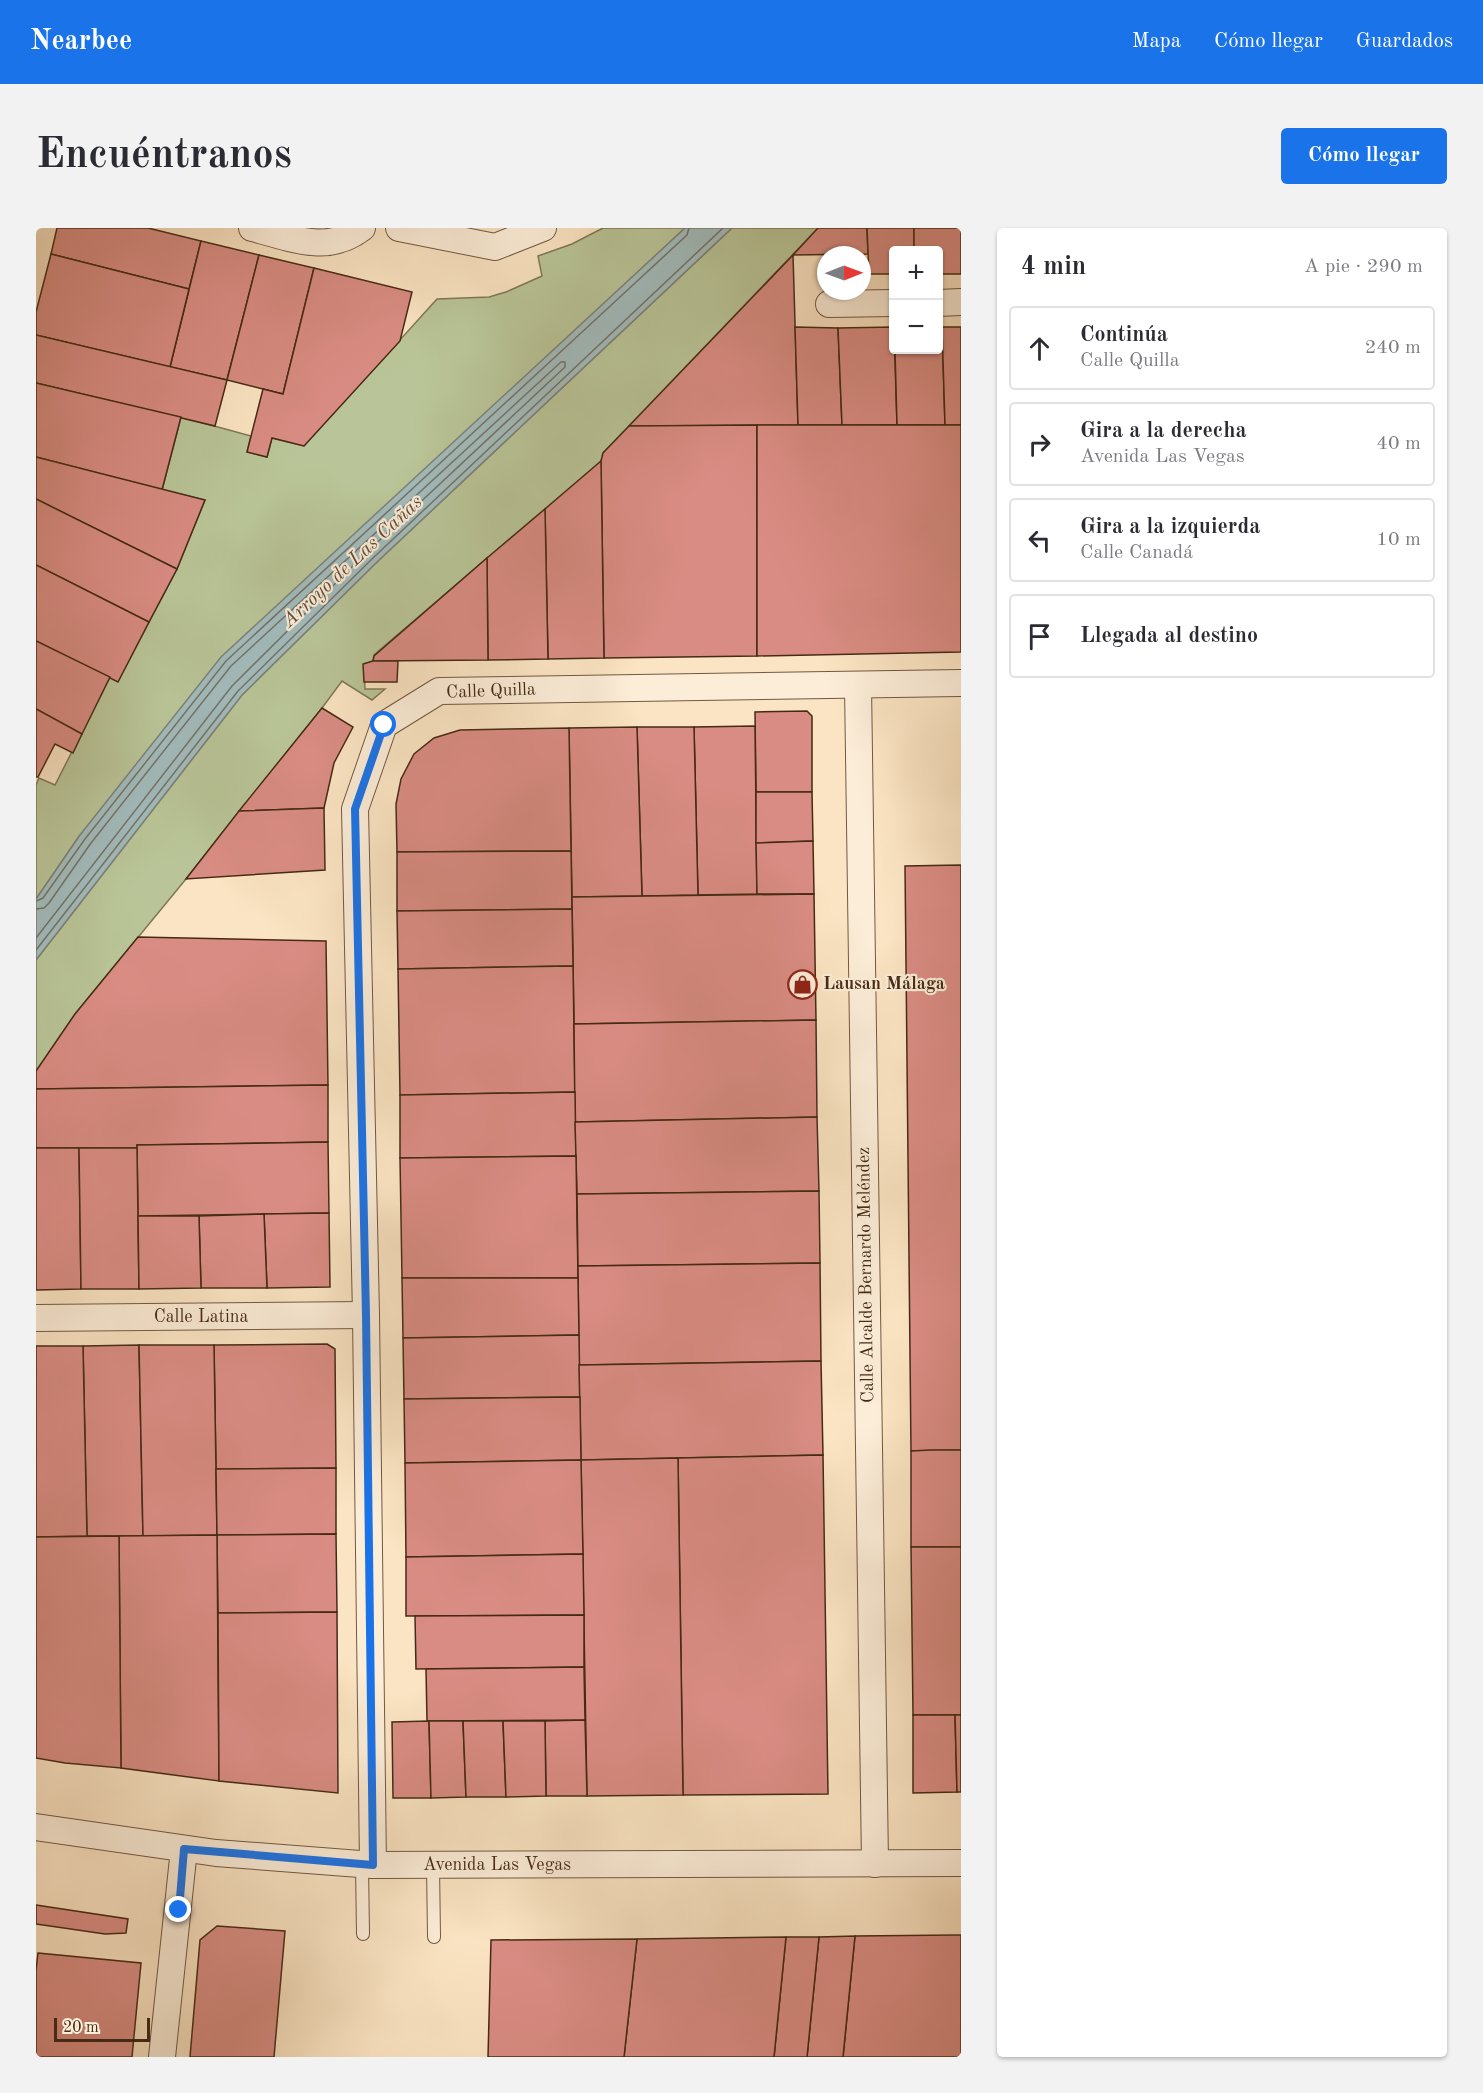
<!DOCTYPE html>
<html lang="es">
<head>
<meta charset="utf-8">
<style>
  body { margin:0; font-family:"Old Standard TT",serif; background:#f2f2f3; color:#2b2b33 }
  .controls { position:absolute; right:18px; top:18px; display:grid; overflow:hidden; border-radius:6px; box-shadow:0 2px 4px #0004 }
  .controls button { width:54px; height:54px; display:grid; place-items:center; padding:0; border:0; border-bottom:2px solid #e1e1e2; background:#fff; color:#2b2b33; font:30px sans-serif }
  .compass { position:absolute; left:781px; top:18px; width:54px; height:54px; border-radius:50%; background:#fff; box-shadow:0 2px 4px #0004; rotate:89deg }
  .scale { position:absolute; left:18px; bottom:15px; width:96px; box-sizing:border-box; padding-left:6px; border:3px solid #462a15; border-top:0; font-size:16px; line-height:21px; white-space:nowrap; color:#462a15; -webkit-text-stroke:4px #fcedd8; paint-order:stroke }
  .stop { position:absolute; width:18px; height:18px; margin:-14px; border:4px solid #1a73e8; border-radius:50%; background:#fff }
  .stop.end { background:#1a73e8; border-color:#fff; box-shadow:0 2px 6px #0008 }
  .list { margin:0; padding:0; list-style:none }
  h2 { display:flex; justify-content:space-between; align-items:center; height:78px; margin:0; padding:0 24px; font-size:26px }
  h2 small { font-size:20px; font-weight:400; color:#7c7c81 }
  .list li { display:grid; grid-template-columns:39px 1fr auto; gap:18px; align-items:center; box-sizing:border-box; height:84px; margin:0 12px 12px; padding:0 12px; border:2px solid #e1e1e2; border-radius:6px }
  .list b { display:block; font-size:22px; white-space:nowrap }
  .list p { margin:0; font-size:20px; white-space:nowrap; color:#7c7c81 }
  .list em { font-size:20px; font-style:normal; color:#7c7c81 }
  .icon { flex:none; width:33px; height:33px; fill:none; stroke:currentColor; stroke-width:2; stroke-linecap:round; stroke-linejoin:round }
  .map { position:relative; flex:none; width:925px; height:1829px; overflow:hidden; border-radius:6px }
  header { display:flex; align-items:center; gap:36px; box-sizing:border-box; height:84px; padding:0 30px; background:#1a73e8; color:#fff }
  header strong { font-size:28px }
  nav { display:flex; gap:33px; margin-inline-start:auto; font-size:21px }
  .intro { display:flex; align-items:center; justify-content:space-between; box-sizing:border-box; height:144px; padding:0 36px }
  h1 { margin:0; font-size:42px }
  .button { padding:15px 27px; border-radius:6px; background:#1a73e8; color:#fff; font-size:21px; font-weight:700 }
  main { display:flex; gap:36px; padding:0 36px }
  aside { flex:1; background:#fff; border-radius:6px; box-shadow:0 2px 4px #0004 }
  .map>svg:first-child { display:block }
  .green { fill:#b9c598; stroke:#807856; stroke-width:1.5 }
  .water { fill:#a2bcbd; stroke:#7d827a; stroke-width:1.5 }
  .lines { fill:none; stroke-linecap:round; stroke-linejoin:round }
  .shore { stroke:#747369; stroke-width:1.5 }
  .building { fill:#d98c83; stroke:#462a15; stroke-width:1.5 }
  .lane-casing { stroke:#735840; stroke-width:14 }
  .street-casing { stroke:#735840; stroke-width:28 }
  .lane { stroke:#fcedd8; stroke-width:12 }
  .street { stroke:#fcedd8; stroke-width:26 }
  .route { stroke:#1a73e8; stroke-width:8 }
  .labels { text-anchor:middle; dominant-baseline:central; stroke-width:4.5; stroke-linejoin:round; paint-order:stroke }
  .street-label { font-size:18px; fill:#462a15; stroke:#fcedd8 }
  .poi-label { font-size:18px; font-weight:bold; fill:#462a15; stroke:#fcedd8; text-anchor:start }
  .water-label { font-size:20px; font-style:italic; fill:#5d4e3f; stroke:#fcedd8 }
</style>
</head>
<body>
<header>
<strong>Nearbee</strong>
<nav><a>Mapa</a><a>Cómo llegar</a><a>Guardados</a></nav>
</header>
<div class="intro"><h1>Encuéntranos</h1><a class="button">Cómo llegar</a></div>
<main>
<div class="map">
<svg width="925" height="1829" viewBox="0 0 925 1829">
  <rect width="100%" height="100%" fill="#fbe4c3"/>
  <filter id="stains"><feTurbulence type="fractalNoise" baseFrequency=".00333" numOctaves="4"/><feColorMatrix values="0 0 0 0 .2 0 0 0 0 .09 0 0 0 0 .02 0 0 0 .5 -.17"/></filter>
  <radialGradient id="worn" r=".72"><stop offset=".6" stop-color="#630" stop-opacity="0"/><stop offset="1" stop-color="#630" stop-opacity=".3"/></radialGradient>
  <g class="green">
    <path d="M567 0H649L594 52 44 607 0 671V557L3 550 19 557 74 449 82 453 141 341 169 272 126 262 145 189 215 208 211 224 231 229 236 210 268 218 401 71 453 69 470 64 506 48 502 28 536 16Z"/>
    <path d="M696 0H782L567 225 565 233 338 427 337 433 328 436 329 461H349L336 472 306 453 286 480 150 651 39 786 0 843V732L206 467 341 334Z"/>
  </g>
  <path class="water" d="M649 0H696L341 334 206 467 0 732V671L44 607 185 429Z"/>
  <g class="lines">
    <g class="shore">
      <path d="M0 673 7 670 49 611 190 433 598 56 651 7 653 0"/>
      <path d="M0 681 8 680 13 675 55 615 195 438 525 134H529V139L331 324 196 458 0 710"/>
      <path d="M0 722 202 463 337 330 687 0"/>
    </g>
  </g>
  <g class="building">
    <path d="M21 0H112L165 13 153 61 15 26Z"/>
    <path d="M782 0H831L832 26 757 27Z"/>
    <path d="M831 0H878V22H858V46H833Z"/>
    <path d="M878 0H925V46H902V22H878Z"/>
    <path d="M165 13 223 27 191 152 134 139Z"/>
    <path d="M15 26 153 61 134 139 0 107V84Z"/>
    <path d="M223 27 278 40 247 166 191 152Z"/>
    <path d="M757 27 762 197 593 198Z"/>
    <path d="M278 40 376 64 364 113 268 218 236 210 231 229 211 224 227 161 247 166Z"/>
    <path d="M759 99 802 100 806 197H762Z"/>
    <path d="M858 99 861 197H806L802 100Z"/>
    <path d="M902 99H906L909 197H861L859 122H902Z"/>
    <path d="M906 99H925V197H909Z"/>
    <path d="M0 107 191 152 179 198 0 155Z"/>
    <path d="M0 155 145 189 126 262 0 229Z"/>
    <path d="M721 197V428L568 430 565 233 567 225 593 198Z"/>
    <path d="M721 197H925V424L721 428Z"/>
    <path d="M0 229 169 272 141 341 0 271Z"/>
    <path d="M565 233 568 430 512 431 509 281Z"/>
    <path d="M0 271 141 341 113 394 0 337Z"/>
    <path d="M509 281 512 431 452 432 451 330Z"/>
    <path d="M451 330 452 432 337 433 338 428Z"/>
    <path d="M0 337 113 394 82 454 0 413Z"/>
    <path d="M0 413 74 449 46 506 0 481Z"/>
    <path d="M337 433H362L361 454H328L327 436Z"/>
    <path d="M286 480 317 499 298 535 288 580 203 583Z"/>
    <path d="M0 481 46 506 37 525 19 516 2 549H0Z"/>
    <path d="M771 483 776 488V564H720L719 484Z"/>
    <path d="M719 498 721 666 662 667 658 499Z"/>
    <path d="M601 499H658L662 667 606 668Z"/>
    <path d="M601 499 606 668 536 669 533 500Z"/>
    <path d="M533 500 535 623 361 624 360 576 365 551 378 526 398 510 424 502Z"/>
    <path d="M720 564H776L777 613 720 615Z"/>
    <path d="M288 580 289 642 150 651 203 583Z"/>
    <path d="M777 613 778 666H721L720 615Z"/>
    <path d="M535 623 536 681 361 683V624Z"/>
    <path d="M925 637V1222L875 1223 869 638Z"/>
    <path d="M778 666 780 792 538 796 536 669Z"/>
    <path d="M536 681 537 738 362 741 361 683Z"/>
    <path d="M102 709 290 713 292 857 0 861V843L39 786Z"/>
    <path d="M537 738 539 864 364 867 362 741Z"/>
    <path d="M780 792 781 889 539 894 538 796Z"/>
    <path d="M292 857V914L101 917V920H0V861Z"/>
    <path d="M539 864 540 928 364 930V867Z"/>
    <path d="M781 889 783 963 541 966 539 894Z"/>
    <path d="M292 914 293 985 102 988 101 917Z"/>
    <path d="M0 920H43L45 1061 0 1062Z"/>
    <path d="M43 920H101L103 1061H45Z"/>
    <path d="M540 928 542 1050H366L364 930Z"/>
    <path d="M783 963 784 1035 542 1038 541 966Z"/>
    <path d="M293 985 294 1059 231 1060 228 986Z"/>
    <path d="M228 986 231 1060H165L163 988Z"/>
    <path d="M102 988H163L165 1060 103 1061Z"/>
    <path d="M784 1035 785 1133 543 1137 542 1038Z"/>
    <path d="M366 1050H542L543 1107 367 1110Z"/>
    <path d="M543 1107 544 1169 368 1171 367 1110Z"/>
    <path d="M291 1116 299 1121 300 1240 180 1241 178 1117Z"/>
    <path d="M103 1117 107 1308H51L47 1118Z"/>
    <path d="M103 1117H178L181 1307 107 1308Z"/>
    <path d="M0 1118H47L51 1308 0 1309Z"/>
    <path d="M785 1133 787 1227 545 1232 543 1137Z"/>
    <path d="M544 1169 545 1232 369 1235 368 1171Z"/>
    <path d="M894 1222H925V1319H875V1223Z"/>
    <path d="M787 1227 792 1566 647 1567 642 1230Z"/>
    <path d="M642 1230 647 1567 551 1568 545 1232Z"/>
    <path d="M545 1232 547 1326 370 1329 369 1235Z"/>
    <path d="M300 1240V1306L181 1307 180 1241Z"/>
    <path d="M300 1306 301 1384 182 1385 181 1307Z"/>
    <path d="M181 1307 183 1553 85 1540 83 1308Z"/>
    <path d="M83 1308 85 1540 29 1535 0 1530V1309Z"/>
    <path d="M875 1319H925V1487H877Z"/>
    <path d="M547 1326 548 1387 370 1388V1329Z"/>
    <path d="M301 1384 302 1565 183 1553 182 1385Z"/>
    <path d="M548 1387V1439L380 1441 379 1388Z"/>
    <path d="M548 1439 549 1492 391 1493 390 1441Z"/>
    <path d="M877 1487H919L921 1564 877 1565Z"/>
    <path d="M919 1487H925V1564H921Z"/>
    <path d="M549 1492 551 1568H510L509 1493Z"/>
    <path d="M393 1493 395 1570H357L356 1494Z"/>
    <path d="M393 1493H427L430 1569 395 1570Z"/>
    <path d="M427 1493H467L470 1569H430Z"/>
    <path d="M467 1493H509L510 1568 470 1569Z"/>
    <path d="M0 1677 92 1691 90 1705 69 1706 0 1696Z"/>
    <path d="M181 1698 249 1703 238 1829H154L164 1712Z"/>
    <path d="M921 1707H925V1829H807L819 1708Z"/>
    <path d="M819 1708 807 1829H771L783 1709Z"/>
    <path d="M750 1709H783L771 1829H738Z"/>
    <path d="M750 1709 738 1829H588L601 1711Z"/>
    <path d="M601 1711 588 1829H452L455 1712Z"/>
    <path d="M2 1725 105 1735 96 1829H0V1742Z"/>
  </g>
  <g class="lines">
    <defs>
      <g id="lane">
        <path d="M326 1637 327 1706"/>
        <path d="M397 1637 398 1709"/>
      </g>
      <g id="street">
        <path d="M216 0C256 10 291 27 326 0"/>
        <path d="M363 0 459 19 507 0"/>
        <path d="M902 75 925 74"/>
        <path d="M793 76 858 75"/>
        <path d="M822 457 839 1636"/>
        <path d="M0 1090 330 1087"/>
        <path d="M0 1599 180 1625 337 1637 925 1635"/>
        <path d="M337 1637 330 1087 319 581 348 497 403 463 925 455"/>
        <path d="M126 1829 148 1621"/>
      </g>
    </defs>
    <use href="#lane" class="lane-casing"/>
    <use href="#street" class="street-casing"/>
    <use href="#lane" class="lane"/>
    <use href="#street" class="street"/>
  </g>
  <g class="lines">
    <path class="route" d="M143 1682 148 1621 337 1637 330 1087 319 581 348 497"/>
  </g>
  <defs>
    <symbol id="shop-ring" viewBox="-11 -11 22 22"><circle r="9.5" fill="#fcedd8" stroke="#8f2418" stroke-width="1.5"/><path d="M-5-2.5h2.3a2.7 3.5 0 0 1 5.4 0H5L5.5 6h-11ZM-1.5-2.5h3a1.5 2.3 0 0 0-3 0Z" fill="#8f2418"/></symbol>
  </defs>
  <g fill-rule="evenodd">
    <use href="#shop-ring" x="750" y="740" width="33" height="33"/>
  </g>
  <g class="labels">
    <g class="street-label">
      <text transform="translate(455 463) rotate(-2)">Calle Quilla</text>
      <text transform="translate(830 1047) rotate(-91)">Calle Alcalde Bernardo Meléndez</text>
      <text x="165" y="1089">Calle Latina</text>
      <text x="461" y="1637">Avenida Las Vegas</text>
    </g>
    <g class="poi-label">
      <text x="787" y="756">Lausan Málaga</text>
    </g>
    <g class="water-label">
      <text transform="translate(317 334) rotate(-43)">Arroyo de Las Cañas</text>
    </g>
  </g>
  <rect width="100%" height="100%" filter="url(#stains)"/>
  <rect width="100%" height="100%" fill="url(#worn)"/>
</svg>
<div class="controls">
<button>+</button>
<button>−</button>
</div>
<svg class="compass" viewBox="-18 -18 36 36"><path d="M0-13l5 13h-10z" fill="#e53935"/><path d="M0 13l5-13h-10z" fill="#7c7c81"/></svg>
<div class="scale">20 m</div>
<div class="stop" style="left:348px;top:497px"></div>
<div class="stop end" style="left:143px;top:1682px"></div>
</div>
<aside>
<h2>4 min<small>A pie · 290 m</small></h2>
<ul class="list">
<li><svg class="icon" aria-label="ahead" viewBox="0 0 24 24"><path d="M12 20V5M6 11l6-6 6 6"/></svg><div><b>Continúa</b><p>Calle Quilla</p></div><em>240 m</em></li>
<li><svg class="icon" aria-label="right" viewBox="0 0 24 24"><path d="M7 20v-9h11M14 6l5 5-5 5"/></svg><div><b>Gira a la derecha</b><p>Avenida Las Vegas</p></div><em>40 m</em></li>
<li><svg class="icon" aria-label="left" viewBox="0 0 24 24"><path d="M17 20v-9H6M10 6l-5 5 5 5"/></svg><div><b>Gira a la izquierda</b><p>Calle Canadá</p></div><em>10 m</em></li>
<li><svg class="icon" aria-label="arrive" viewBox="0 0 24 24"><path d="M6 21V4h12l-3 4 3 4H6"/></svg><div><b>Llegada al destino</b></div></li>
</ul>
</aside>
</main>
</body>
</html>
